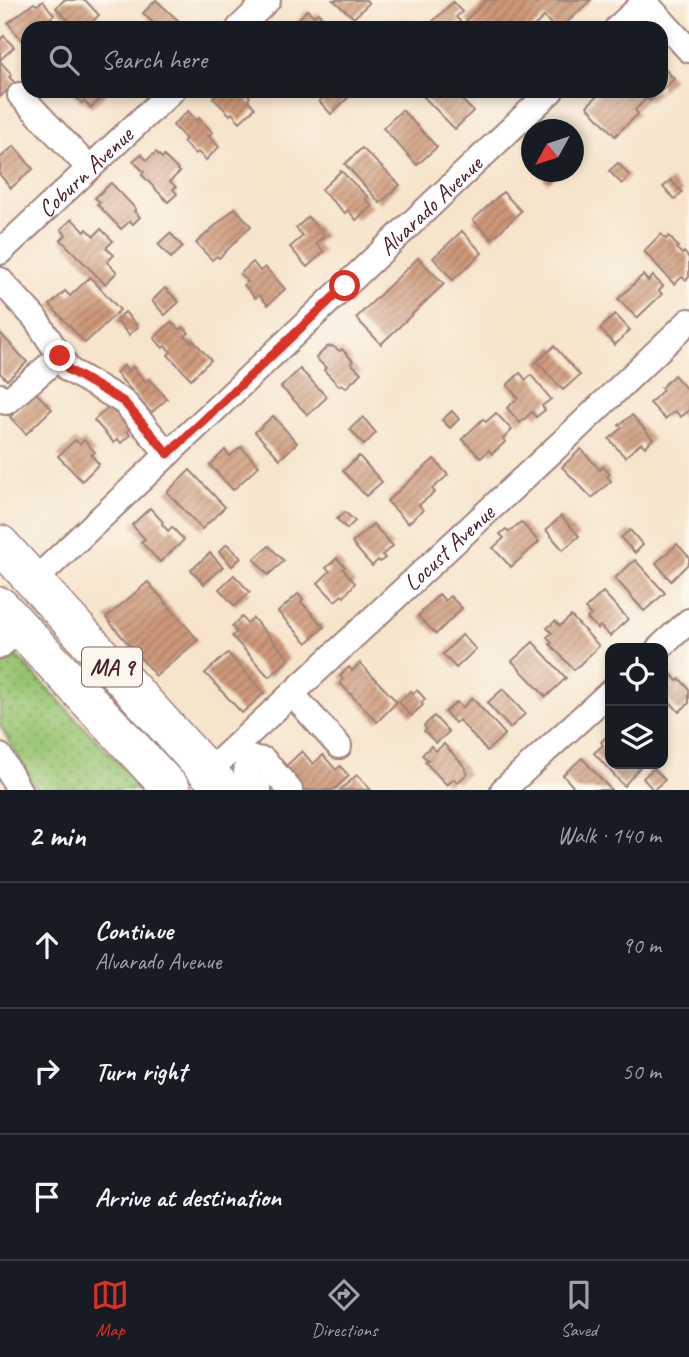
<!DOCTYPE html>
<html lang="en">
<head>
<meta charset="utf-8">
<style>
  body { margin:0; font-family:Caveat,sans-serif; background:#20242c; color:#f1f3f6 }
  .controls { position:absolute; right:21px; bottom:21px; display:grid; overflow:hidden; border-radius:14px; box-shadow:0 4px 10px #0003 }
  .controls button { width:63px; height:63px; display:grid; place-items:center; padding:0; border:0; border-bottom:2px solid #363941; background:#171b24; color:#f1f3f6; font:35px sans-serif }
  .compass { position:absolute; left:521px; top:119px; width:63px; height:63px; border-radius:50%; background:#171b24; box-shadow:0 4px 10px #0003; rotate:230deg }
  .stop { position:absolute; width:21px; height:21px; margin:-16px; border:5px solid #d93025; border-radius:50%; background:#fff }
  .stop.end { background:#d93025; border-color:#fff; box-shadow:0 2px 7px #0008 }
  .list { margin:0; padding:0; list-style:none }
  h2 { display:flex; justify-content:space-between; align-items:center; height:91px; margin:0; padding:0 28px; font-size:30px }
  h2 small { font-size:23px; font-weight:400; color:#9ea1a6 }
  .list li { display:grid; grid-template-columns:46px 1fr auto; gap:21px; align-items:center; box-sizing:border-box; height:126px; padding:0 28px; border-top:2px solid #363941 }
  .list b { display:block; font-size:26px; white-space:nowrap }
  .list p { margin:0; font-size:23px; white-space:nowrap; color:#9ea1a6 }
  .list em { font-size:23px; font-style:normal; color:#9ea1a6 }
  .icon { flex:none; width:38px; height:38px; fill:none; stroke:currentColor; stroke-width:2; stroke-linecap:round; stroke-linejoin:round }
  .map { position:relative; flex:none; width:689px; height:790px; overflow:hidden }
  .search { position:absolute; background:#171b24; box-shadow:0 4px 10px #0003; left:21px; right:21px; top:21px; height:77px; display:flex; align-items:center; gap:18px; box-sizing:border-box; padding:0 24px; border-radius:21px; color:#9ea1a6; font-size:26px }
  .sheet { height:469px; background:#171b24 }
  nav { display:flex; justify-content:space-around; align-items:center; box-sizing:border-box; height:98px; border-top:2px solid #363941; background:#171b24; font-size:19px; color:#9ea1a6 }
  nav a { display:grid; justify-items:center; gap:4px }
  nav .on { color:#d93025 }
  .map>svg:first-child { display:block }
  .green { fill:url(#green-dots); stroke:#70724e; stroke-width:2 }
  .building { fill:url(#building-hatch) }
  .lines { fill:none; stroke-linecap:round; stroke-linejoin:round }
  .minor-casing { stroke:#a0827b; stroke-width:28 }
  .highway-casing { stroke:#a0827b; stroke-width:40 }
  .minor { stroke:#fff; stroke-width:24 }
  .highway { stroke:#fff; stroke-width:37 }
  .route { stroke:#d93025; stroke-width:9 }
  .labels { text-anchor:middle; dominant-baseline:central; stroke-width:5; stroke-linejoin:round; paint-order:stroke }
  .shield { fill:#fbf7ec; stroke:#7f6065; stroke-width:2 }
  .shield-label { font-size:23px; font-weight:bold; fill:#4a1f2b }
  .street-label { font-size:24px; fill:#4a1f2b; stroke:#fbf7ec }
</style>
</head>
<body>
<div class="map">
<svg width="689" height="790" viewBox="0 0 689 790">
  <defs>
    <pattern id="green-dots" width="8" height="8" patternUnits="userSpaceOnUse" patternTransform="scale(1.75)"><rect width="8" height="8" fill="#97c471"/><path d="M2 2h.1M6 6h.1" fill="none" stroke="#7d9f5d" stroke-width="1.8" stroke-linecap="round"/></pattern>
    <pattern id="building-hatch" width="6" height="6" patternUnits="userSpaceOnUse" patternTransform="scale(1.75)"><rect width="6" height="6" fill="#cc9878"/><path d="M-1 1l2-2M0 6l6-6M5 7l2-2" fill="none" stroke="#a87b63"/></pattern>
  </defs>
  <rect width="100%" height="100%" fill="#fbf7ec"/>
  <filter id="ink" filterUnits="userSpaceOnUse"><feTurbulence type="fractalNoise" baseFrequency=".0143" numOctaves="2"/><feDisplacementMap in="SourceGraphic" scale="14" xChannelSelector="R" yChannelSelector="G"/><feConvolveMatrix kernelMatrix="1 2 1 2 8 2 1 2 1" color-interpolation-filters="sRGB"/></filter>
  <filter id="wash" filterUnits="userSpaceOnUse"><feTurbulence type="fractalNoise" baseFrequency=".00686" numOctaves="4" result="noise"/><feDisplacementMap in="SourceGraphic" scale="28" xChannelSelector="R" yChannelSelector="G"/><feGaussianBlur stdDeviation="1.57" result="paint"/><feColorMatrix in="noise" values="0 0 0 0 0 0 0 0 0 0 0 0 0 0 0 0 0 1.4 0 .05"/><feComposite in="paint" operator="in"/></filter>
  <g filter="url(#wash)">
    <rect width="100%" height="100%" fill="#f6e4cb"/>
    <path class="green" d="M13 652 144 790H37L0 725V667L14 658Z"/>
    <g id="blocks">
      <g class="building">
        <path d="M64 0H85L99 15 86 28H81L74 21 71 23 56 8Z"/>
        <path d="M156 0 181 23 176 28H158L143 13Z"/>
        <path d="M333 0H366L369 3 354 18Z"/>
        <path d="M487 0H533L536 4 540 0H591L561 28H555L544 17 532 28H474L466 20Z"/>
        <path d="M43 1 54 15 48 20 53 28H28V48L8 23 34 3 37 5Z"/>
        <path d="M453 2 462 12 456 17 461 22 454 28H432L429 25Z"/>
        <path d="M307 10 314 16 318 13 328 23 323 28H294L292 26Z"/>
        <path d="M4 36 14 47 0 60V40Z"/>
        <path d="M0 61 12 75 9 77 15 83 0 97Z"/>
        <path d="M661 65 674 79 650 101 647 98 635 110 638 114 615 136 587 106 602 91H661Z"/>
        <path d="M70 91H103L106 94 91 108 84 101 82 103Z"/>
        <path d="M214 91H245L250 97 248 100 255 108 240 122 232 113 230 115 213 98 217 94Z"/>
        <path d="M330 91H343L349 97 331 114 319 101Z"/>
        <path d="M418 91H453L473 111 455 129Z"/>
        <path d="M402 110 437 147 417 165 383 128Z"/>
        <path d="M188 111 197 121 199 118 212 132 209 136 219 147 206 160 198 152 195 154 183 142 186 139 173 125Z"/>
        <path d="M14 146 33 169 11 188 0 175V158Z"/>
        <path d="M362 148 400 185 380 203 345 164Z"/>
        <path d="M156 152 162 158 164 156 180 172 170 181 176 187 173 189 177 194 168 202 142 175 144 172 133 161 141 154 147 160Z"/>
        <path d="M618 163 630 176 622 184 609 171Z"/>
        <path d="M341 171 368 197 365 199 372 206 356 220 348 210 345 213 321 190Z"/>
        <path d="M537 172H561L548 183Z"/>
        <path d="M671 180 682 192 675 199 663 187Z"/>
        <path d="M111 183 136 209 134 211 140 217 133 224 130 221 121 229 97 204 100 202 95 198Z"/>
        <path d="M503 192 521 211 492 239 473 220Z"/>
        <path d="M235 208 251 226 219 258 217 256 212 260 196 243Z"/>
        <path d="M308 217 325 236 316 243 324 252 307 267 290 247 303 236 296 228Z"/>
        <path d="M72 219 85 232 87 229 94 236 101 229 113 241 106 248 114 255 107 262 117 272 105 284 61 240 66 235 61 229Z"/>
        <path d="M462 231 482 253 453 280 433 258Z"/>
        <path d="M170 233 183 247 171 258 158 244Z"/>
        <path d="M661 234 666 239 669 236 678 247 676 248 682 254 684 252 689 258V277L686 280 682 277 674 284 644 251Z"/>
        <path d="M418 258 444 284 381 344 356 318Z"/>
        <path d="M253 262 260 271 265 267 285 289 268 305 259 295 255 298 244 285 248 282 240 274Z"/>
        <path d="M643 275 648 281 653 276 663 286 659 291 662 294 637 318 618 299Z"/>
        <path d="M90 277 120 310 85 343 50 305 65 291 70 296Z"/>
        <path d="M165 288 179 302 165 315 152 301Z"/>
        <path d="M125 312 138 327 129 335 116 320Z"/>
        <path d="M615 314 630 330 615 345 600 329Z"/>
        <path d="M171 322 180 330 183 327 189 333 185 336 191 342 193 340 211 360 191 379 168 355 171 352 165 346 163 348 154 338Z"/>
        <path d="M0 333 27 362 7 380 0 373Z"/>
        <path d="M332 346 340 351 342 349 353 361 351 363 361 373 346 388 342 384 339 386 324 370 326 368 316 358 327 347Z"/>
        <path d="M554 346 580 375 563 390 537 362Z"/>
        <path d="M124 366 129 372 133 367 146 382 149 379 167 399 151 413 116 373Z"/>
        <path d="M300 369 327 397 308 415 281 387Z"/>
        <path d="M520 373 526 380 531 375 551 399 542 406 545 410 536 417 532 412 520 423 507 408 518 398 507 385Z"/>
        <path d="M674 375 689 392V410L681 417 675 411 665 419 650 403 663 390 661 388Z"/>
        <path d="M36 393 52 409 26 434 10 417Z"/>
        <path d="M110 406 130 428 127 431 130 435 121 443 118 439 114 443 94 420Z"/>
        <path d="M452 411 459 419 450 428 442 420Z"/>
        <path d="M496 413 512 430 503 439 505 442 492 454 489 450 481 458 462 439 483 419 486 422Z"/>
        <path d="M632 415 653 439 645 447 641 443 625 457 609 439 622 428 619 425Z"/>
        <path d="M273 416 297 443 280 459 255 432Z"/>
        <path d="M363 417 376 433 364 445 350 429Z"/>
        <path d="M75 440 80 444 84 440 95 452 91 455 99 464 82 481 58 456Z"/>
        <path d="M241 447 259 466 233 490 210 465 225 450 230 456Z"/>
        <path d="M581 449 600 470 603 467 610 474 607 477 611 481 592 498 562 467Z"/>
        <path d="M359 456 382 482 366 496 343 471Z"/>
        <path d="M434 459 448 475 432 489 435 492 419 505 423 510 408 523 387 501Z"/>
        <path d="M190 470 225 507 202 529 167 492Z"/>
        <path d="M150 508 163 522 162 524 168 531 172 527 184 540 160 562 141 542 145 539 132 525Z"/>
        <path d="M345 512 355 521 347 529 337 519Z"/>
        <path d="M561 516 579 536 563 550 546 530Z"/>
        <path d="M521 522 539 542 511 567 493 548 504 538 500 534 506 529 509 532Z"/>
        <path d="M373 524 393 546 382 555 385 558 380 562 378 560 372 566 352 543Z"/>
        <path d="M630 530 643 545 635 553 621 538Z"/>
        <path d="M227 544 241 558 232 566 219 552Z"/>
        <path d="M677 544 689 557V563L671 581 656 563Z"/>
        <path d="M269 546 284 561 268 575 254 559Z"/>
        <path d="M210 553 223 567 204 584 191 570Z"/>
        <path d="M337 558 345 567 343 569 355 583 344 597 342 595 335 601 318 583 330 571 326 568Z"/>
        <path d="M635 560 665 593 644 611 615 578Z"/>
        <path d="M234 575 250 592 235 606 219 589Z"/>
        <path d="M148 582 198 640 156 676 106 618Z"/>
        <path d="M603 592 628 619 610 636 600 626 598 629 587 618 591 615 585 609Z"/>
        <path d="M298 594 303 599 301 602 324 627 307 643 278 612Z"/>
        <path d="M439 594 445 601 450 596 462 608 436 634 418 616Z"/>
        <path d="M571 616 599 646 574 670 550 644 552 643 547 637 552 633 547 628 555 621 560 626Z"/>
        <path d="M242 617 247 623 253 618 289 659 269 677 232 636 237 632 232 626Z"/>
        <path d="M462 635 476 649 456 668 443 654Z"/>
        <path d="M533 642 566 678 546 697 512 661Z"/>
        <path d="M228 653 264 693 242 713 205 673Z"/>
        <path d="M360 663 397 702 377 722 340 683 343 679 340 676 349 667 352 671Z"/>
        <path d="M672 675 677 681 680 679 689 689V703L679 712 663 694 671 687 665 681Z"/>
        <path d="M503 689 525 714 510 728 487 703Z"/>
        <path d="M417 690 425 699 421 703 423 705 411 716 399 702 411 691 413 693Z"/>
        <path d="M472 698 505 734 487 751 459 720 455 723 445 712 457 702 462 708Z"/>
        <path d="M434 716 449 732 436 743 424 731 426 729 424 726Z"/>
        <path d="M610 733V764H639L641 766 624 786 594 753 603 745 601 742Z"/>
        <path d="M444 744 466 768 465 770 468 773 457 783 454 779 447 785 425 762 428 760 422 755 431 746 436 751Z"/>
        <path d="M302 751 313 764 323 755 336 770 340 766 349 776 333 790H305L284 768Z"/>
        <path d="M582 758 611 790H576L563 775Z"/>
        <path d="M654 768 665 780 653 790 643 778Z"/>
        <path d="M357 775 371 790H340Z"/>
      </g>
    </g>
  </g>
  <g filter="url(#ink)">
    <use href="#blocks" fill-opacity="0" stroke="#a0827b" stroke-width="2"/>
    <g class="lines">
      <defs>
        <g id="minor">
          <path d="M643 0 689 50"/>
          <path d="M239 28 268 0"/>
          <path d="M617 28 647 0"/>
          <path d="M20 95 89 168"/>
          <path id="s1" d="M0 252 172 91"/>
          <path d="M0 280 35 318 69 370 124 402 168 454"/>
          <path d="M0 396 6 402 60 356"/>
          <path id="s2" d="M34 581 551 91"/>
          <path d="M0 646 21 627"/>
          <path d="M659 648 689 621"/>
          <path d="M292 694 339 746"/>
          <path d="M237 747 247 758 246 776 259 790"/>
          <path d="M0 756 19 790"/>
          <path d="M247 758 264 760 290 790"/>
          <path id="s3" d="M208 772 574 431 689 321"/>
          <path d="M503 790 610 692"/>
        </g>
        <g id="highway">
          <path d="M0 544 224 790"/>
          <path d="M0 606 172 790"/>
        </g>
      </defs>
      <use href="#minor" class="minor-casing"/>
      <use href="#highway" class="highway-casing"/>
      <use href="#minor" class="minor"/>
      <use href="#highway" class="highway"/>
    </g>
  </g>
  <g class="lines" filter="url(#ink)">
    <path class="route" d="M60 356 69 370 124 402 168 454 345 286"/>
  </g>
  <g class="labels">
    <rect class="shield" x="82" y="647.5" width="60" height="39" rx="5"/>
    <g class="shield-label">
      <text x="112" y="667">MA 9</text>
    </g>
    <g class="street-label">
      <text stroke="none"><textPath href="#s1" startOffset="117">Coburn Avenue</textPath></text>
      <text stroke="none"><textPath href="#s2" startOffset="546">Alvarado Avenue</textPath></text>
      <text stroke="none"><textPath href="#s3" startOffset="329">Locust Avenue</textPath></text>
    </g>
  </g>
</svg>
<div class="controls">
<button><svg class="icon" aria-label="locate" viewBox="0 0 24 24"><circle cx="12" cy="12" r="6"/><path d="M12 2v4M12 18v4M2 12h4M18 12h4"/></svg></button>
<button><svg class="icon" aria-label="layers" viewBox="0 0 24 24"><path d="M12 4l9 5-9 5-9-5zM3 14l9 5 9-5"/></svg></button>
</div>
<svg class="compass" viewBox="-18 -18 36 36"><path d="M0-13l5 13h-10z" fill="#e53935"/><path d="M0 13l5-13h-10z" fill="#9ea1a6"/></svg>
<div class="stop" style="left:345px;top:286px"></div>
<div class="stop end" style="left:60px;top:356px"></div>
<div class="search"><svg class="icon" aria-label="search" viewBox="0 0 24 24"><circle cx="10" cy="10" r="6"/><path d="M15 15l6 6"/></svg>Search here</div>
</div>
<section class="sheet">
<h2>2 min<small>Walk · 140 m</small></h2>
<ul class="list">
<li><svg class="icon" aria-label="ahead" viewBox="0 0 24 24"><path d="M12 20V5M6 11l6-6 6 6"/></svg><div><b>Continue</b><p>Alvarado Avenue</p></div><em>90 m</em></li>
<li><svg class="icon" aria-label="right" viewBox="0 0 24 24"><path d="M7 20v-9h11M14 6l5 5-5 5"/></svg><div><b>Turn right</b></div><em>50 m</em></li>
<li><svg class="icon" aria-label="arrive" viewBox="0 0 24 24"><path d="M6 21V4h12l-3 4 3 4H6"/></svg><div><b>Arrive at destination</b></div></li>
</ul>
</section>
<nav>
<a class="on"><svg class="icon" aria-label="map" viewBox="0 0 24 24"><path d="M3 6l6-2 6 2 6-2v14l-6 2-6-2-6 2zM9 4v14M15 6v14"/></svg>Map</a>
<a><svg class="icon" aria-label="directions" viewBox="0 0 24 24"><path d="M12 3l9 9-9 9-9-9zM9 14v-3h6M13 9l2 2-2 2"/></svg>Directions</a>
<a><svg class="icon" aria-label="saved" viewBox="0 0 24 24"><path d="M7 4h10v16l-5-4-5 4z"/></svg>Saved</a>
</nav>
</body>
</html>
